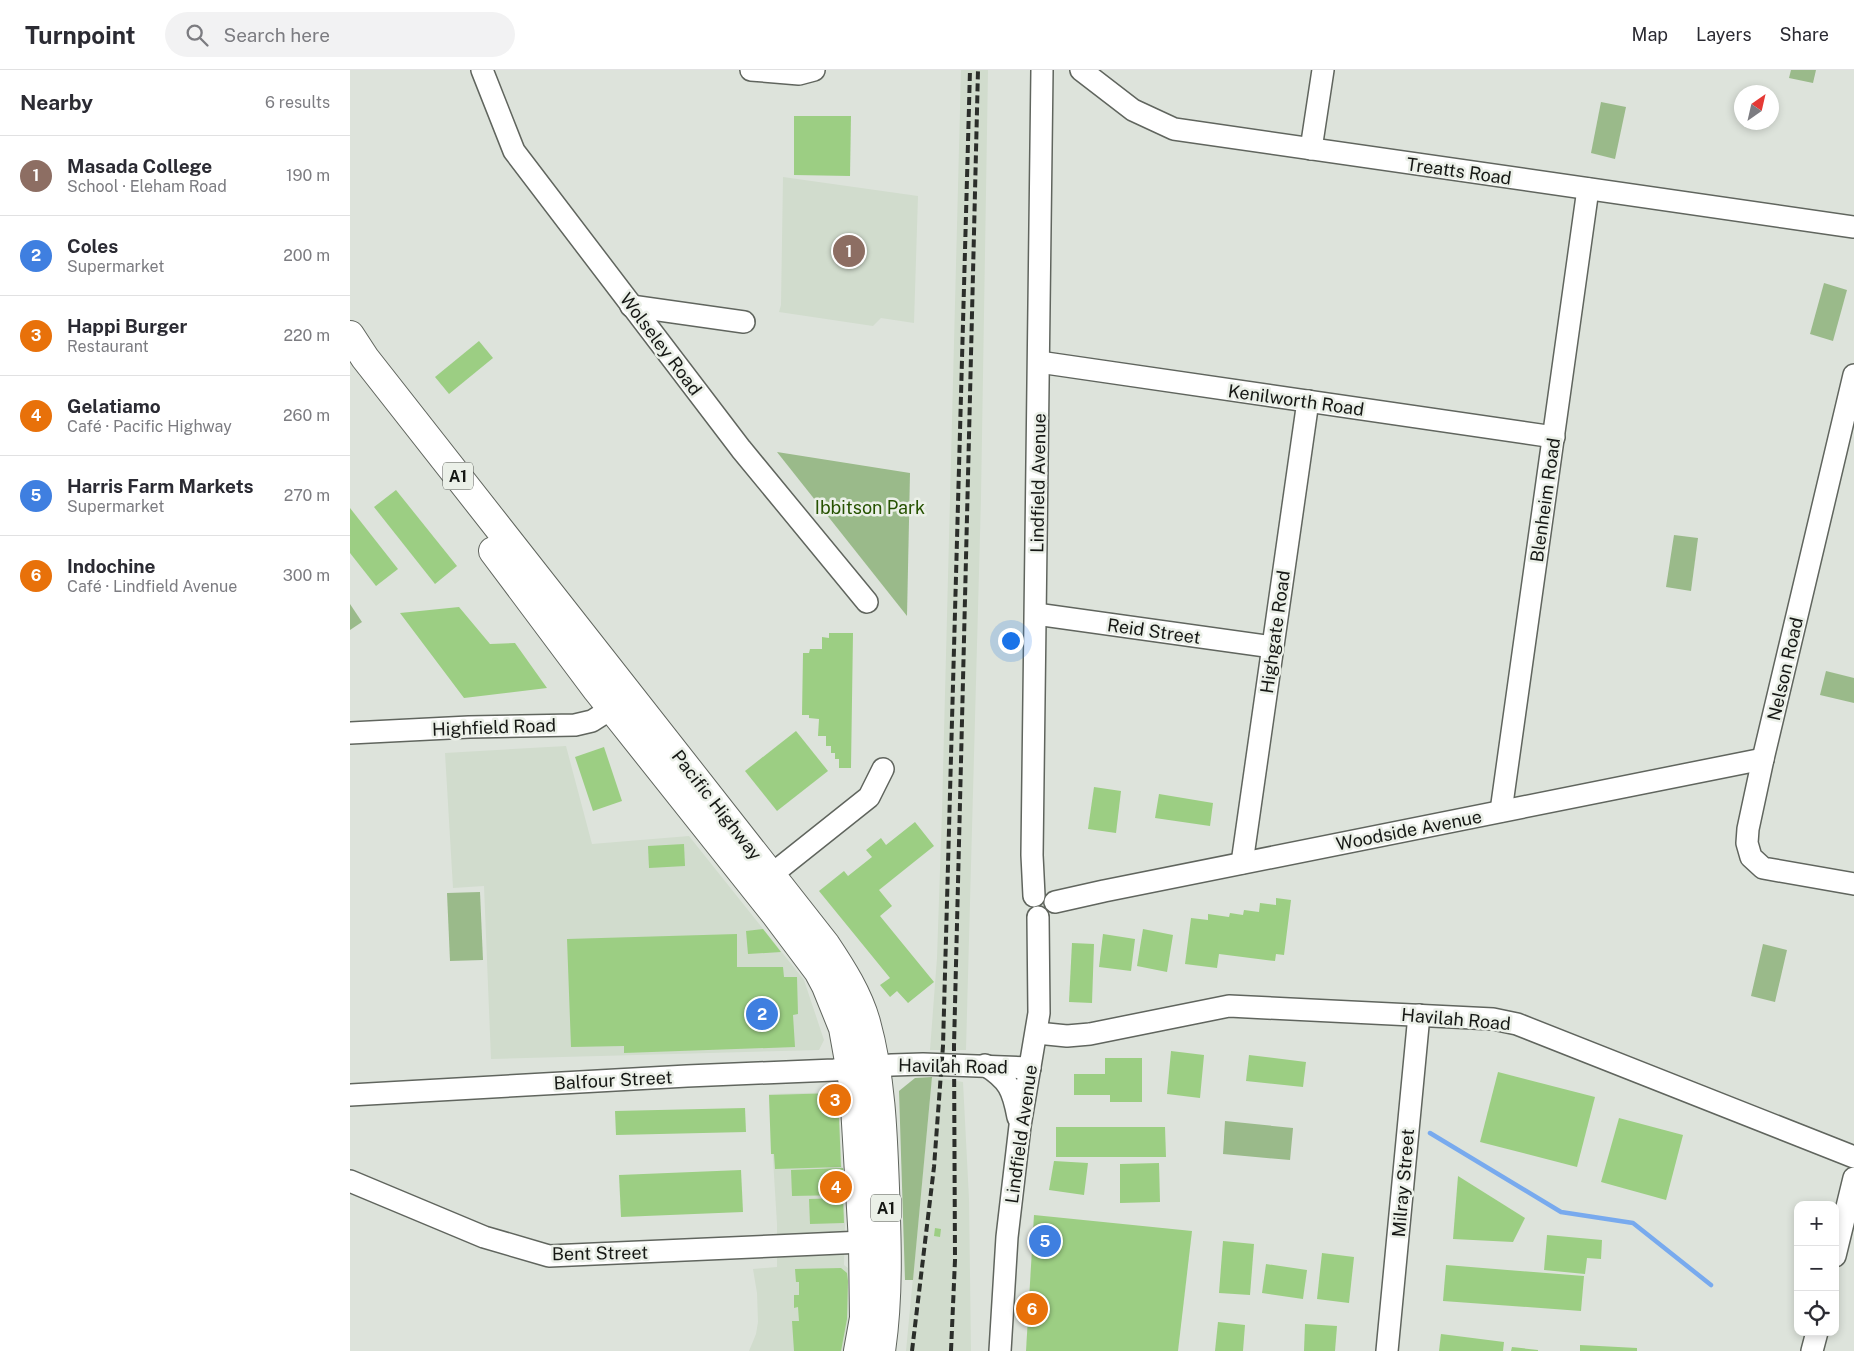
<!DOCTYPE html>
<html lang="en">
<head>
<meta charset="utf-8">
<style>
  body { margin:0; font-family:"Public Sans",sans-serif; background:#f2f2f3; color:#2b2b33 }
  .controls { position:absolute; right:15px; bottom:15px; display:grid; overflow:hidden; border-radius:10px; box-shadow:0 2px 8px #0003 }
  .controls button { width:45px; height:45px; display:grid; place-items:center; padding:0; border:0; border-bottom:1px solid #e1e1e2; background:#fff; color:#2b2b33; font:25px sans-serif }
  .compass { position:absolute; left:1384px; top:15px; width:45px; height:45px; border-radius:50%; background:#fff; box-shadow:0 2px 8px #0003; rotate:34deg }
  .you { position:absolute; left:660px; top:570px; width:18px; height:18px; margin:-12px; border:4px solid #fff; border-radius:50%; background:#1a73e8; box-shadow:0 0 0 8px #1a73e833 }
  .badge { display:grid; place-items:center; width:32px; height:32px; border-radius:50%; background:#0f766e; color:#fff; font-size:16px; font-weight:700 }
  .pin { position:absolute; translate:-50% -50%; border:2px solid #fff; box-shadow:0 1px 5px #0006 }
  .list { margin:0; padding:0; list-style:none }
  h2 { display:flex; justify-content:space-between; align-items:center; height:65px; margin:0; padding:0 20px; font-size:21px }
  h2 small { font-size:16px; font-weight:400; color:#7c7c81 }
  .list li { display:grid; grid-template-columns:32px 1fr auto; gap:15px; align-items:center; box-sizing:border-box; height:80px; padding:0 20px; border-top:1px solid #e1e1e2 }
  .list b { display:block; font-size:19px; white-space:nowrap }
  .list p { margin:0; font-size:16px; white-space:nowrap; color:#7c7c81 }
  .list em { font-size:16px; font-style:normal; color:#7c7c81 }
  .icon { flex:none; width:28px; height:28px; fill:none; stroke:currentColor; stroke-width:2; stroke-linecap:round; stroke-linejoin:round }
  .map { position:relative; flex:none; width:1504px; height:1281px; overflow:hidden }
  header { display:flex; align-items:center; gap:30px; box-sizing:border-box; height:70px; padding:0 25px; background:#fff; border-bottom:1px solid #e1e1e2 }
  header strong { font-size:24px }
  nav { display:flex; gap:28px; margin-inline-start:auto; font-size:18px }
  .search { width:350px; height:45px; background:#f2f2f3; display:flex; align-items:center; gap:12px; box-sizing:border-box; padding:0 18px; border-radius:28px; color:#7c7c81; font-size:19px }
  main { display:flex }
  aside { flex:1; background:#fff }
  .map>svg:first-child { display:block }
  .built { fill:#d1dccd }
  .green { fill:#9aba8a }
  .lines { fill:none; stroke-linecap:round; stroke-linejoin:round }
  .stream { stroke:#78aaee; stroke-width:4.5 }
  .building { fill:#9cce83 }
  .minor-casing { stroke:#60655e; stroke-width:24 }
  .highway-casing { stroke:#60655e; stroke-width:30 }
  .minor { stroke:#fff; stroke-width:21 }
  .highway { stroke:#fff; stroke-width:28 }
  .rail { stroke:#2b2e2a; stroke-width:4; stroke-dasharray:8 4; stroke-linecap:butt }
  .labels { text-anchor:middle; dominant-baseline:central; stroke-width:5; stroke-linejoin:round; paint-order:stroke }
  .shield { fill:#ebf0e8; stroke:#565954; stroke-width:1 }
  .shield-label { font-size:16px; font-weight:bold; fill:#161815 }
  .street-label { font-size:18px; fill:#161815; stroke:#ebf0e8 }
  .park-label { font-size:18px; fill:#265201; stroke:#ebf0e8 }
</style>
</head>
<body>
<header>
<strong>Turnpoint</strong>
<div class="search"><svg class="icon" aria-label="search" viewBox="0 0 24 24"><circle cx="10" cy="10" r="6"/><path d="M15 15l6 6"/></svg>Search here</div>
<nav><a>Map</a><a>Layers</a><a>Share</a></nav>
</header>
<main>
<aside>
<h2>Nearby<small>6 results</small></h2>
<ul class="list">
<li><span class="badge" style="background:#8d6e63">1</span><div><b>Masada College</b><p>School · Eleham Road</p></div><em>190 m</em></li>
<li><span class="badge" style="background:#3f7fe0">2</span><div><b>Coles</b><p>Supermarket</p></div><em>200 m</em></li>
<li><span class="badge" style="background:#e8710a">3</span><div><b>Happi Burger</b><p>Restaurant</p></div><em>220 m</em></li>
<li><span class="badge" style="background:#e8710a">4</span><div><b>Gelatiamo</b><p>Café · Pacific Highway</p></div><em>260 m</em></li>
<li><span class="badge" style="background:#3f7fe0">5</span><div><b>Harris Farm Markets</b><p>Supermarket</p></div><em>270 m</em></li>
<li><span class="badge" style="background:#e8710a">6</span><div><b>Indochine</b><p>Café · Lindfield Avenue</p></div><em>300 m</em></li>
</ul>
</aside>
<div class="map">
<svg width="1504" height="1281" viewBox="0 0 1504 1281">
  <rect width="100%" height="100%" fill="#dde3db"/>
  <g class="built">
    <path d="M611 0H638L631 428 616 980H580L587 888 592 741Z"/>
    <path d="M433 107 568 126 564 253 531 248 523 256 429 242 431 235Z"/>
    <path d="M216 676 242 774 339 766 454 910 474 970 469 980 141 989 134 816 103 818 95 683Z"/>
    <path d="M582 1007 613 1012 619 1129 621 1281H556Z"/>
    <path d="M488 1022 495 1153 494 1195 498 1198 499 1261 493 1281H399L406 1264 408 1252 407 1223 403 1199 427 1197V1154L419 1024Z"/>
  </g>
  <g class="green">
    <path d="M1441 0H1466L1463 13 1439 8Z"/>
    <path d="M1251 32 1276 37 1265 89 1241 83Z"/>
    <path d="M1474 213 1497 220 1483 271 1460 264Z"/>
    <path d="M427 382 560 403 557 546Z"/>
    <path d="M1324 465 1348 468 1341 521 1316 517Z"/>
    <path d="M0 534 12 552 0 560Z"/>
    <path d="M1476 601 1504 608V633L1470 625Z"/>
    <path d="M130 822 133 890 100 891 97 823Z"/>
    <path d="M1413 874 1437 880 1425 932 1401 926Z"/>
    <path d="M582 1007 563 1210H555L549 1021 565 1008Z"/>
    <path d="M875 1051 943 1058 940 1090 873 1084Z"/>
  </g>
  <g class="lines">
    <path class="stream" d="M1080 1063 1211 1142 1283 1153 1361 1215"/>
  </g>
  <g class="building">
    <path d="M444 46H501L500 106 444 105Z"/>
    <path d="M129 271 143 288 99 324 85 307Z"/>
    <path d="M46 420 107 496 85 514 24 437Z"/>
    <path d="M0 438 48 499 26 516 0 483Z"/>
    <path d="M109 537 140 574 165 573 197 618 114 628 50 543Z"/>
    <path d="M479 563H503L501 698H489V689H485V683H481V676H476V666H468L469 649 459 648V645H452L453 583H459L460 579H472V567L479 568Z"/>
    <path d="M446 661 478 701 427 741 395 701Z"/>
    <path d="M254 677 272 731 243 741 225 687Z"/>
    <path d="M744 717 771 721 766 763 738 759Z"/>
    <path d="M809 724 863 733 860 756 805 748Z"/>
    <path d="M565 752 584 776 529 820 542 836 530 846 584 912 558 933 547 921 540 927 530 915 540 908 469 821 494 801 498 806 522 787 516 780 531 768 536 775Z"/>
    <path d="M334 774 335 796 299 798 298 776Z"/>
    <path d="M926 828 941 830 934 885 926 884 925 891 869 884 867 898 835 894 841 848 858 850V844L879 847 880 843 893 845 894 840 909 842 910 833 926 835Z"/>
    <path d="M413 859 431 882 398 884 396 861Z"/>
    <path d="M793 859 823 865 817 902 787 896Z"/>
    <path d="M387 864V897H433L434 907H447L448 944 443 945 445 977 274 983V976L221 977 217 869Z"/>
    <path d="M753 864 785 869 781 901 749 897Z"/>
    <path d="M722 873 744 874 742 933 719 932Z"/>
    <path d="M821 981 854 985 850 1028 817 1024Z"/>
    <path d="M899 985 956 992 953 1017 896 1011Z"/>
    <path d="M755 988H792V1032H760V1025H724V1004H755Z"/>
    <path d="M1148 1002 1245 1027 1227 1097 1130 1072Z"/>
    <path d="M488 1023 491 1097 425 1099 424 1084H421L419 1025Z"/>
    <path d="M395 1038 396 1062 266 1065 265 1041Z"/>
    <path d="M1269 1048 1333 1065 1316 1130 1251 1112Z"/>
    <path d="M706 1057H815L816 1087H706Z"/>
    <path d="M704 1091 738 1093 734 1125 699 1120Z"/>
    <path d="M809 1093 810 1132 770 1133V1094Z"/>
    <path d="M493 1098V1125L442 1126 441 1100Z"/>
    <path d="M391 1100 393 1142 271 1147 269 1105Z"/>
    <path d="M1108 1106 1175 1148 1163 1172 1103 1169Z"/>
    <path d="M493 1128 494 1153 460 1154 459 1129Z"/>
    <path d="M684 1145 842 1161 828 1281H676Z"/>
    <path d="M585 1158 591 1159 590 1167 584 1166Z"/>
    <path d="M1197 1165 1252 1170 1251 1189 1237 1188 1235 1204 1194 1200Z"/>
    <path d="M873 1171 904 1174 900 1225 869 1223Z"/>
    <path d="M972 1183 1004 1187 999 1233 967 1229Z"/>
    <path d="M916 1194 957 1200 953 1229 912 1223Z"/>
    <path d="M1096 1195 1234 1206 1231 1241 1093 1231Z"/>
    <path d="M491 1198 497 1203 498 1211 497 1249 491 1281H444L442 1251H449L448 1237 444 1238V1225H449V1212H446L445 1199Z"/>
    <path d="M868 1252 895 1255 893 1281H865Z"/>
    <path d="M955 1254 987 1256 985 1281H954Z"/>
    <path d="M1091 1264 1154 1272 1153 1281H1089Z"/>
    <path d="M1230 1275 1287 1278V1281H1230Z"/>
    <path d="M1162 1277 1188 1280V1281H1161Z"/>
  </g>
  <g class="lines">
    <defs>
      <g id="minor">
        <path d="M132 0 164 81 391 379 517 532"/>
        <path d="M401 0 449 4 464 0"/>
        <path d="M731 0 783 40 824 59 1504 157"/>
        <path d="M961 79 973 0"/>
        <path d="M281 236 394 252"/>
        <path d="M689 292 1204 367"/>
        <path d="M1504 305 1413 689 1398 759 1397 773 1401 787 1413 798 1504 814"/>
        <path d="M686 544 923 577"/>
        <path d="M0 663 119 657 225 655 242 651 275 630"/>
        <path d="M1151 741 1238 119"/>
        <path d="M892 793 958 331"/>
        <path d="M421 805 519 727 533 699"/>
        <path d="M684 826 682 785 692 0"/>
        <path d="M705 832 754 821 1413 689"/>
        <path d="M687 963 717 966 740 964 879 936 1143 949 1167 954 1504 1087"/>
        <path d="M635 995C659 1010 663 1020 668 1047"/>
        <path d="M0 1025 337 1006 484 1000 542 995 573 994 680 998"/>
        <path d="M0 1111 134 1167 199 1186 513 1172"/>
        <path d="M1485 1186 1504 1108"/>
        <path d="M650 1281 657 1167 670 1056 689 943 688 847"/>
        <path d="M1037 1281 1069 945"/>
        <path d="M1462 1281 1467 1262"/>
      </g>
      <g id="highway">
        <path d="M0 265 15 288 476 875C492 899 508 924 516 952 531 1006 533 1062 535 1118 537 1172 539 1227 531 1281"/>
        <path d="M143 481 247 620 426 845 468 901 476 916 493 958 504 1019 513 1172 514 1248 508 1281"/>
      </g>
    </defs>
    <use href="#minor" class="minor-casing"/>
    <use href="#highway" class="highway-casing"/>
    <use href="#minor" class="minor"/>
    <use href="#highway" class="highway"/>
    <g class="rail">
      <path d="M562 1281 584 1097 593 976 620 0"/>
      <path d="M601 1281 605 1190 604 976 628 0"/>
    </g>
  </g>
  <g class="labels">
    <g class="shield">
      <rect x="93" y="392.5" width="30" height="27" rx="4"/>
      <rect x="521" y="1124.5" width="30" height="27" rx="4"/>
    </g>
    <g class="shield-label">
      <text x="108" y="406">A1</text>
      <text x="536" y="1138">A1</text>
    </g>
    <g class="street-label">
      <text transform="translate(1109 101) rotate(8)">Treatts Road</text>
      <text transform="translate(311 274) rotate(53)">Wolseley Road</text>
      <text transform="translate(946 330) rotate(8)">Kenilworth Road</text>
      <text transform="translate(688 413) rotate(-89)">Lindfield Avenue</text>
      <text transform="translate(1195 430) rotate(-82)">Blenheim Road</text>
      <text transform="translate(804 561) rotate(8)">Reid Street</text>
      <text transform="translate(925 562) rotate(-82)">Highgate Road</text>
      <text transform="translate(1435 599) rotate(-77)">Nelson Road</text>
      <text transform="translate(144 657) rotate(-2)">Highfield Road</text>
      <text transform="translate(367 735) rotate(52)">Pacific Highway</text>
      <text transform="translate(1059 760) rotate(-11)">Woodside Avenue</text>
      <text transform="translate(1106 949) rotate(5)">Havilah Road</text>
      <text transform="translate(603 996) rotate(1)">Havilah Road</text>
      <text transform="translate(263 1010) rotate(-3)">Balfour Street</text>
      <text transform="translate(671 1064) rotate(-82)">Lindfield Avenue</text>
      <text transform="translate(1053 1113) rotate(-85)">Milray Street</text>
      <text transform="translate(250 1183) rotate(-1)">Bent Street</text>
    </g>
    <g class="park-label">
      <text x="520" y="437">Ibbitson Park</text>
    </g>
  </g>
</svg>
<div class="controls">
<button>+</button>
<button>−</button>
<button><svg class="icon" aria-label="locate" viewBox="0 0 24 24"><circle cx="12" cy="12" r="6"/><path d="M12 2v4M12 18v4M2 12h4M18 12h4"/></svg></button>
</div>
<svg class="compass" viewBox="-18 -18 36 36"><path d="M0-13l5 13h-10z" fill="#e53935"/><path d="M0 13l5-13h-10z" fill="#7c7c81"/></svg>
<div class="you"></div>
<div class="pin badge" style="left:499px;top:181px;background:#8d6e63">1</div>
<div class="pin badge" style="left:412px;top:944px;background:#3f7fe0">2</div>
<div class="pin badge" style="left:485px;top:1030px;background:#e8710a">3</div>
<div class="pin badge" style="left:486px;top:1117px;background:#e8710a">4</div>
<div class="pin badge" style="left:695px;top:1171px;background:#3f7fe0">5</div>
<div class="pin badge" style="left:682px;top:1239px;background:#e8710a">6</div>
</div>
</main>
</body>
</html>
